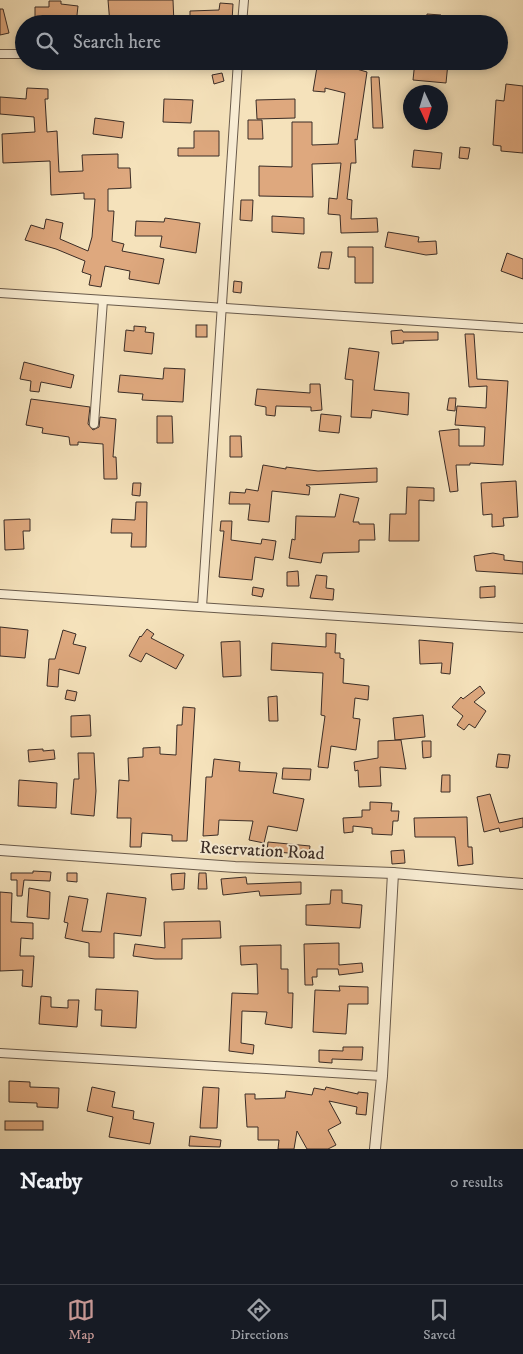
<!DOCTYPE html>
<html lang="en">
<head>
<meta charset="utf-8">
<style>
  body { margin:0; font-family:"IM FELL DW Pica",serif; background:#242831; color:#f1f3f6 }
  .compass { position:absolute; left:403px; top:85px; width:45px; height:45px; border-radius:50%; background:#171b24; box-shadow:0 2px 8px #0003; rotate:176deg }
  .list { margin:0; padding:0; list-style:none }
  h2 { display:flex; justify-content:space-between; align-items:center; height:65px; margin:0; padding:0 20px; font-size:21px }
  h2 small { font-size:16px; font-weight:400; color:#9ea1a6 }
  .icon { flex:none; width:28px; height:28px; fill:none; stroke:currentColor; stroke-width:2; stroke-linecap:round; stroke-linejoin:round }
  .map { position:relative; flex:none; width:523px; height:1149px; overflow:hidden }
  .search { position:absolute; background:#171b24; box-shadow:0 2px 8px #0003; left:15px; right:15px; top:15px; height:55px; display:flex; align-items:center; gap:12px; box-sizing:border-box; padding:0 18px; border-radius:28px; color:#9ea1a6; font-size:19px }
  .sheet { height:135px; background:#171b24 }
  nav { display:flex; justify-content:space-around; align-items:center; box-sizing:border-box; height:70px; border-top:1px solid #363941; background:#171b24; font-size:14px; color:#9ea1a6 }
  nav a { display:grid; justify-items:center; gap:2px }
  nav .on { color:#c59692 }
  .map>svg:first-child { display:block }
  .building { fill:#dea87e; stroke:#3a2c26 }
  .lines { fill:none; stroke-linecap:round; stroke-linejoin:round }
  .minor-casing { stroke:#695a4b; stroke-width:10 }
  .tertiary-casing { stroke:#695a4b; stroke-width:12 }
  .minor { stroke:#f8ecd3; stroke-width:8 }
  .tertiary { stroke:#f8ecd3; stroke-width:10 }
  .labels { text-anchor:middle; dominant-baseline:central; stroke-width:4; stroke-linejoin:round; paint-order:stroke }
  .street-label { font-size:18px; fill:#3a2c26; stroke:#f8ecd3 }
</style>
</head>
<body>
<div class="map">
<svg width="523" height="1149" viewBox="0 0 523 1149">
  <rect width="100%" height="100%" fill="#f5e2bb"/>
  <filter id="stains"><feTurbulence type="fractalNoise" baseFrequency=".004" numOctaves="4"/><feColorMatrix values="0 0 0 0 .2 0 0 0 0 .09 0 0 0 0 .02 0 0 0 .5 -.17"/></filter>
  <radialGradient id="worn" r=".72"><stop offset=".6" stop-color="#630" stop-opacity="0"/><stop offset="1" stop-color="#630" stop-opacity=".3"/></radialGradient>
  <g class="building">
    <path d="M108 0H173L174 24H110Z"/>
    <path d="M49 1H61V4L78 6 76 24H51V20L35 21V7H49Z"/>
    <path d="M220 3 233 4 232 21 207 20V24H190V11L219 10Z"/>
    <path d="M0 9H3L9 33 0 35Z"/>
    <path d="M427 14 441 15V24H426Z"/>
    <path d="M318 61H329L367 72 357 140 355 139 356 163H351L347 199 352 200 351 219 377 218 378 232 341 233 340 215 328 214 329 198 337 199 341 163 312 164 313 197 259 196V166L292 167V122H312V145L338 144 345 93 325 88V92L313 91Z"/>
    <path d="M415 61 448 63 446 83 413 80Z"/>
    <path d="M222 73 224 81 214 84 212 75Z"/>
    <path d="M371 77H379L383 128H373Z"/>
    <path d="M506 84 523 86V153L501 151V146L493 145 496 100 504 101Z"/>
    <path d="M27 88 48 89V99H45L47 132 57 131 59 172 83 171 82 155 118 154V168H130L131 188 108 189V211H114L112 241 124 244 122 251 164 259 159 284 129 279 130 271 105 266 101 287 89 285 91 275 82 272 85 261 56 249 25 240 31 225 44 229 46 219 63 223 60 239 88 251 92 237 95 199H84V193L51 195 50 161 3 163 2 134 35 132 34 117 0 114V97L26 99Z"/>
    <path d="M164 99 193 100 191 123 163 122Z"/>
    <path d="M295 99V118L257 119 256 100Z"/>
    <path d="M95 118 124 122 122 138 93 134Z"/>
    <path d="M248 120H262L263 139H248Z"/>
    <path d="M194 131H219V156H178V148H194Z"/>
    <path d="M460 147 470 148 468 159 459 158Z"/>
    <path d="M414 150 442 153 440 169 412 167Z"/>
    <path d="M241 200H253L252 221 240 220Z"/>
    <path d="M272 216 304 218V234L272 232Z"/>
    <path d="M165 218 200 223 196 253 160 247 162 236H135L136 221 164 222Z"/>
    <path d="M388 232 419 237 418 242 436 241 437 254 426 255 385 247Z"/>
    <path d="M348 247H373V283H355V257H348Z"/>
    <path d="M321 252H332L329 269 318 268Z"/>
    <path d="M507 253 523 259V279L501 271Z"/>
    <path d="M234 281 242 282 241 293 233 292Z"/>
    <rect x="196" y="325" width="11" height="12"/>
    <path d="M134 326 146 327 145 332 154 333 152 354 124 351 126 330 134 331Z"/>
    <path d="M402 330 403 332H438V340L403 341 404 343 392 344 391 331Z"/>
    <path d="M465 334H474L477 379 508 381 503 465 470 463V465H456L458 491 450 492 439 431 459 429V446H484L485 427 455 425 457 406 486 408 487 386 469 387Z"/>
    <path d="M349 348 379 352 374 390 409 393 408 415 372 410 371 418 351 417 353 380 345 379Z"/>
    <path d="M24 362 74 375 71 388 41 382 39 392 30 391 31 381 20 379Z"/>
    <path d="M164 368 185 369 183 402 142 400 143 394 118 392 120 375 163 379Z"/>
    <path d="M310 384H320L322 410 311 411V407L276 406 275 416 266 415V407L255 405 257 389 310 393Z"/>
    <path d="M449 398H456L455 411 447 410Z"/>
    <path d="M31 399 90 407 88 424 93 430 99 427 100 417 116 419 113 457H116L117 479H104L103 444 78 442V445H70L69 437 42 433 43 428 26 425Z"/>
    <path d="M321 414 341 416 339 433 319 431Z"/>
    <path d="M157 416H172L173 443H157Z"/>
    <path d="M230 436H241L242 457H230Z"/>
    <path d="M263 465 286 469V467L318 471 377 468V482L306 485 310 487 309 495 272 491 269 522 248 520 250 504H229L230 492 245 493 246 489 258 491Z"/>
    <path d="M516 481 518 517 503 518 504 526 492 527V514L483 515 481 483Z"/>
    <path d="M133 483H141L140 496 132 495Z"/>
    <path d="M407 487 434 488V501L419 500V541H389L390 514H406Z"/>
    <path d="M340 494 359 498 353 522H359V524H374L375 540H359V552L323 553 321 563 289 558 292 539 295 540 296 516 335 517Z"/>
    <path d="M136 502H147L146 547H131L132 533H111L112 519 135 520Z"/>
    <path d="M30 519V531H23L24 549 5 550 4 520Z"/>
    <path d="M221 521H232L231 540 261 544 262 539 276 541 273 560 255 557 252 580 219 577 224 531H220Z"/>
    <path d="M493 553 504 555V560L523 562V574L476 571 474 556Z"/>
    <path d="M298 571 299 586H287V572Z"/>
    <path d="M316 575 327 576 326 588 334 589 333 600 310 598Z"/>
    <path d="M495 586V597L480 598V587Z"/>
    <path d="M253 587 264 589 262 597 252 595Z"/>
    <path d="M0 627 28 630 25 658 0 656Z"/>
    <path d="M147 629 154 634 151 638 184 655 176 669 146 653 141 662 129 656 140 636 141 637Z"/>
    <path d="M63 630 76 634 73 644 86 647 79 674 59 669 58 687 47 686 49 659H55Z"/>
    <path d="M326 633 336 634 335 653H340V658L344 659 343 683 369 686 368 700 355 698 353 718 360 719 356 750 331 746 328 768 318 767 325 716 321 715 323 673 271 670 272 643 326 647Z"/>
    <path d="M419 640 453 643 450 674 441 673 442 663 420 664Z"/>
    <path d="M240 641 241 676 223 677 221 642Z"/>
    <path d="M480 686 485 693 474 702 486 711 475 728 469 724 464 730 457 725 463 716 452 707 461 697 463 699Z"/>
    <path d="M67 690 77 692 75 701 65 699Z"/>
    <path d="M277 696 278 721H269L268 697Z"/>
    <path d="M183 707 195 708 187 841H172V835L142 833 141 847H130L131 818H117L119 780 129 781 128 758 143 757V748L160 747V754L176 755 177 725H182Z"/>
    <path d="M90 715 91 736 71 737V716Z"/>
    <path d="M423 715 425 737 395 740 393 718Z"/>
    <path d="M401 740 406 769 380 767 381 786 359 787 358 770 355 771 354 762 378 758V741Z"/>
    <path d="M422 741H431V757L423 758Z"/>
    <path d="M43 749V751L54 750 55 759 29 762 28 750Z"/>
    <path d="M78 753H94L96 791 94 816 71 814 74 779H79Z"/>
    <path d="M498 754 510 755 508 768 496 767Z"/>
    <path d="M214 759 240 762 239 771 277 773 273 793 304 799 297 831 268 826 264 843 249 840 253 821 219 820 218 835 203 836 206 777H212Z"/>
    <path d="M283 768 311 769 310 780 282 779Z"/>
    <path d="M442 775H450V792H441Z"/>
    <path d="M19 780 57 783 56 808 18 806Z"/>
    <path d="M490 794 499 823 523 818V827L500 832 499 828 484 832 477 797Z"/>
    <path d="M370 802 392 803 391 811H399L398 821H393L392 835 372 834V828L353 826V832L344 833 343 818 362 817V810H370Z"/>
    <path d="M467 817 468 847H472L473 864 458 866 455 837H415L414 818Z"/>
    <path d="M268 842 310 846 309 855 267 851Z"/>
    <path d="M404 850 405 863 392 864 391 851Z"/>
    <path d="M33 871 51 872 50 881 24 880 22 896H17V880H11V873H33Z"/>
    <path d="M67 873H77V882L67 881Z"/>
    <path d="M185 873 184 889 172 890 171 874Z"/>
    <path d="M199 873H206L207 889H198Z"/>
    <path d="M246 877 247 884 301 882V894L260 896 259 891 223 895 221 879Z"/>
    <path d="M29 888 50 892 49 919 27 917Z"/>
    <path d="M331 890H342V903L362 905 360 928 306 925V905L330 904Z"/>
    <path d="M0 892 12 893 11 922 33 923V939L21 938 20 956H34L32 987 22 986 23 970 0 971Z"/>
    <path d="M107 893 146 898 141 936 114 933V958L89 957V943L65 938 68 923 64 922 69 896 88 899 82 931 101 932Z"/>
    <path d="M220 921 221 938 182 939V959H155L133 956 135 944 165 948 164 922Z"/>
    <path d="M339 943V965L362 963 363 972 339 975 338 969H317V977H312L313 985H305L304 944Z"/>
    <path d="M281 945V969H288V993H293L292 1028 265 1024 267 1012 242 1011 241 1043 254 1045 253 1054 229 1051 232 993 258 994 257 964 241 965 240 946Z"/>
    <path d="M339 986 368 987V1004H348L346 1034 313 1032 315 990 340 991Z"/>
    <path d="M96 989 138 991 136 1028 101 1026 102 1010H95Z"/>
    <path d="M41 996 51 997V1007L68 1008V1000H79L77 1027 39 1024Z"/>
    <path d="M343 1047H363L362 1060 332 1059V1063L319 1062V1050L343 1051Z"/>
    <path d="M9 1081 30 1082V1087L59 1088 58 1108 37 1107V1103L9 1102Z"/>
    <path d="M92 1087 115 1092 112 1107 134 1111 133 1119 154 1123 150 1144 109 1137 113 1117 87 1111Z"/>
    <path d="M203 1087 219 1088 217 1128H200Z"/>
    <path d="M326 1087 358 1094V1092L368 1093 366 1115 356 1114 357 1107 329 1101 341 1123 328 1130 336 1145 328 1149H307L297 1131 294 1149H278L279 1140H258V1127H247L245 1094H255V1099L285 1098 286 1091 312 1095 314 1088 325 1090Z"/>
    <rect x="5" y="1121" width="38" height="9"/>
    <path d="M190 1136 221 1140 220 1147 189 1146Z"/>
  </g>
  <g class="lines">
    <defs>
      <g id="minor">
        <path d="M242 24 244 0"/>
        <path d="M0 54H24"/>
        <path d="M148 61 238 64"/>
        <path d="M0 293 523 328"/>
        <path d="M94 424 103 300"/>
        <path d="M0 594 523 628"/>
        <path d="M202 607 238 61"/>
        <path d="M0 1053 382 1076"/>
      </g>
      <g id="tertiary">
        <path d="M0 850 235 867 393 873 523 884"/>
        <path d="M375 1149 382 1076 393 873"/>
      </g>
    </defs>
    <use href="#minor" class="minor-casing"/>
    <use href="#tertiary" class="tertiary-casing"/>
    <use href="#minor" class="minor"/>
    <use href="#tertiary" class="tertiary"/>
  </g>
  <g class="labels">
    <g class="street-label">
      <text transform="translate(262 851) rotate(3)">Reservation Road</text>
    </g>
  </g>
  <rect width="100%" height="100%" filter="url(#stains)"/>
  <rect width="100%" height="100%" fill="url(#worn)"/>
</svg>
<svg class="compass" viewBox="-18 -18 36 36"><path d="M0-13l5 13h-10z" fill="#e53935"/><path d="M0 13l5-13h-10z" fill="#9ea1a6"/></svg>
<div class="search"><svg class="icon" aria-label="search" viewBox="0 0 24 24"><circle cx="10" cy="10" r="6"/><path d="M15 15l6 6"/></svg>Search here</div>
</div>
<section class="sheet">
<h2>Nearby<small>0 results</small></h2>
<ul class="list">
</ul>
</section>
<nav>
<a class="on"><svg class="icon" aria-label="map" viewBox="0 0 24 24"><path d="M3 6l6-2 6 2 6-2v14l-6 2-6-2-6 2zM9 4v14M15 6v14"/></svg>Map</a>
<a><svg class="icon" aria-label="directions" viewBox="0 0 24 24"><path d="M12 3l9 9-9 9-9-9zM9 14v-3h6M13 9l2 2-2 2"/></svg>Directions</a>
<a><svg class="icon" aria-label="saved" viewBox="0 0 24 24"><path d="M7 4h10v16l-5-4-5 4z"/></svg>Saved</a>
</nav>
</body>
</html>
